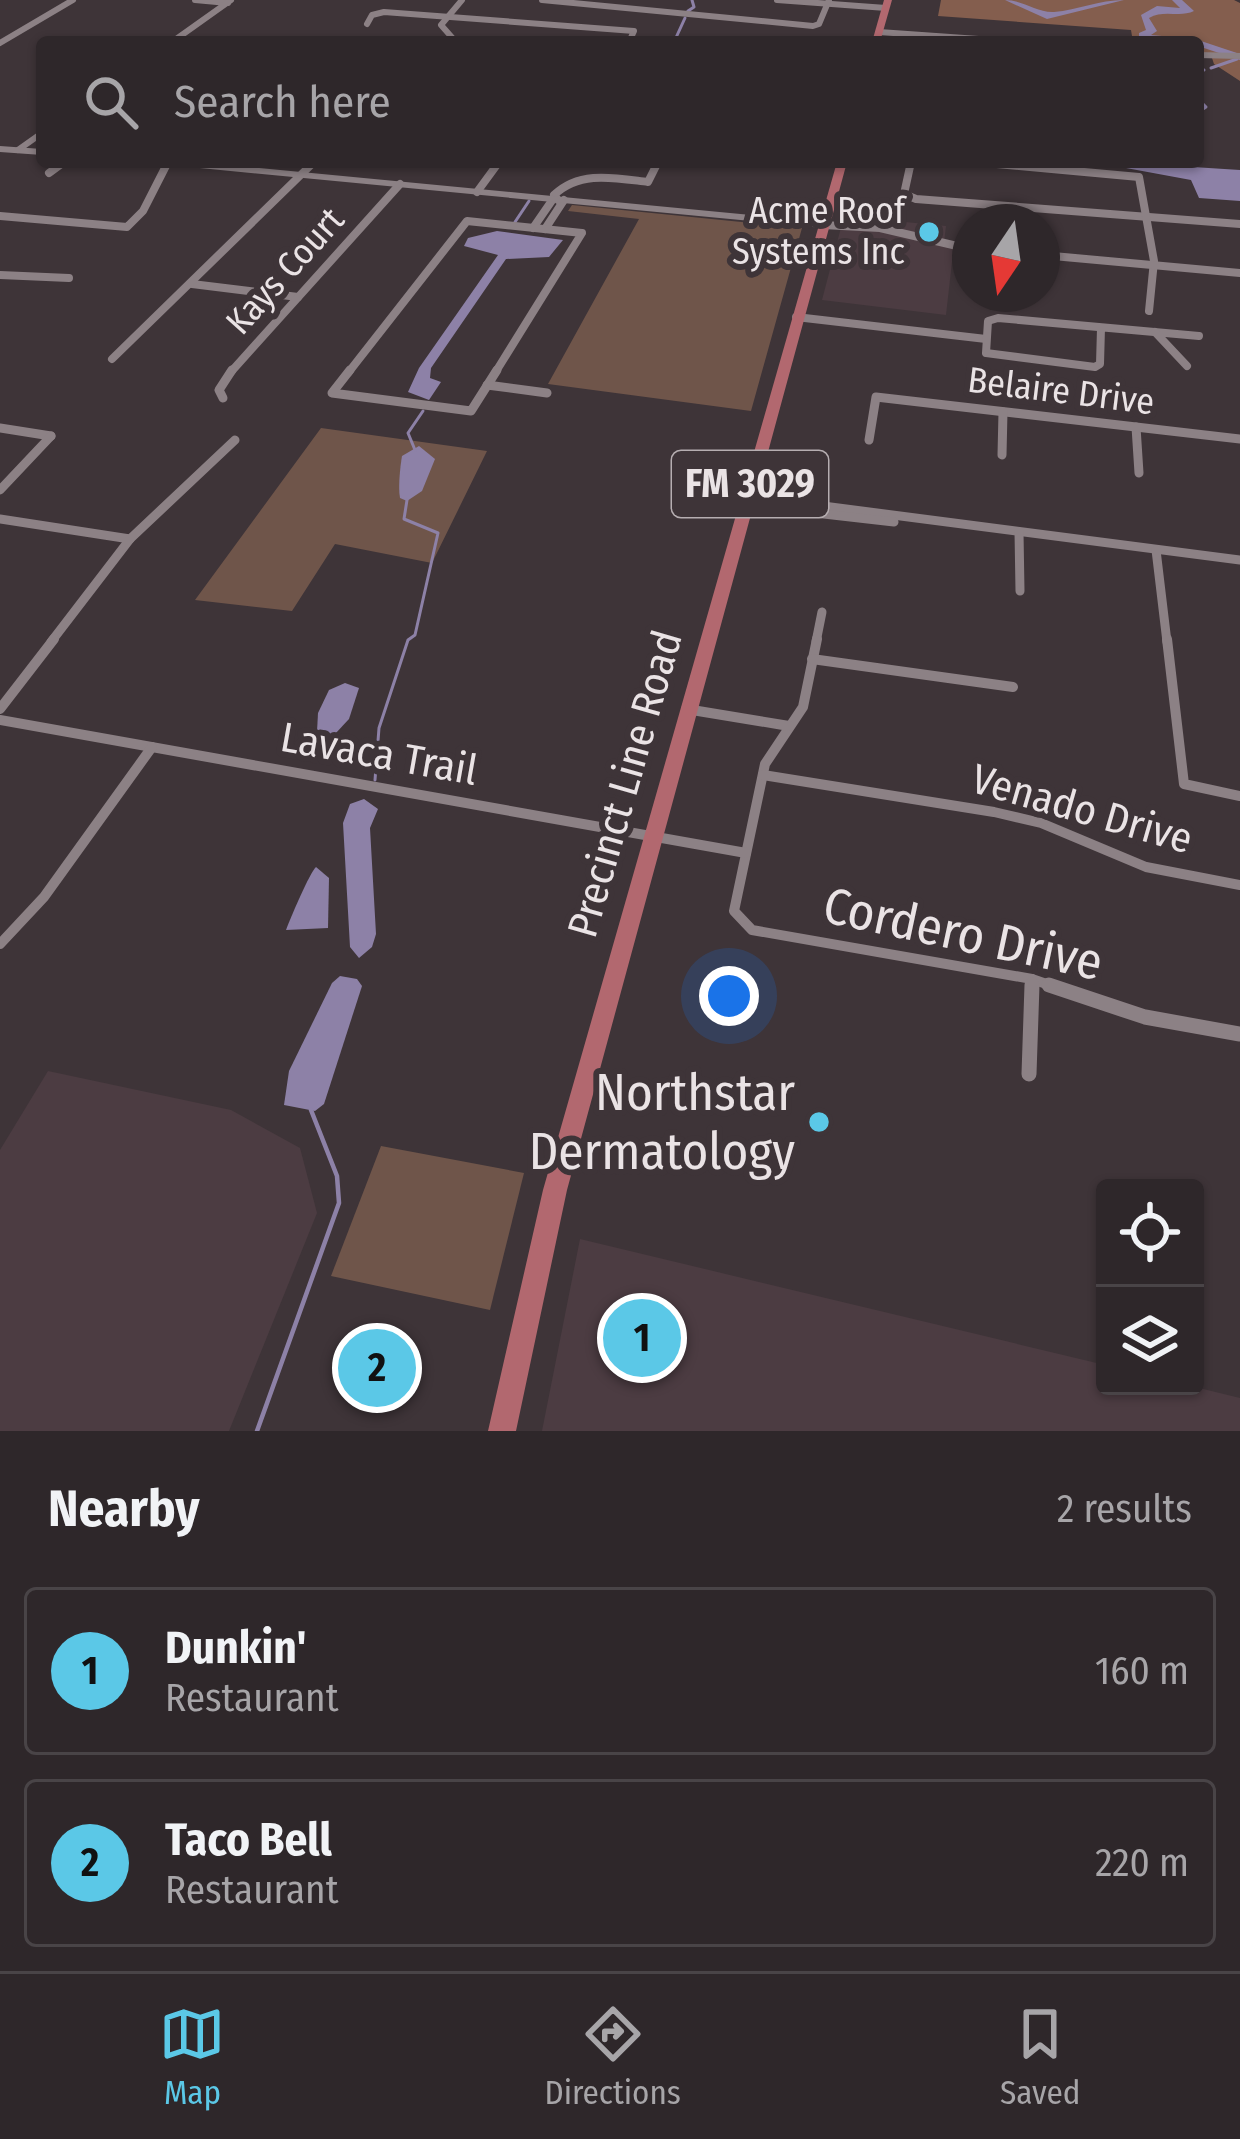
<!DOCTYPE html>
<html lang="en">
<head>
<meta charset="utf-8">
<style>
  body { margin:0; font-family:"Fira Sans Condensed",sans-serif; background:#362f32; color:#f1f3f6 }
  .controls { position:absolute; right:36px; bottom:36px; display:grid; overflow:hidden; border-radius:12px; box-shadow:0 3px 9px #0004 }
  .controls button { width:108px; height:108px; display:grid; place-items:center; padding:0; border:0; border-bottom:3px solid #494447; background:#2e272a; color:#f1f3f6; font:60px sans-serif }
  .compass { position:absolute; left:952px; top:204px; width:108px; height:108px; border-radius:50%; background:#2e272a; box-shadow:0 3px 9px #0004; rotate:193deg }
  .you { position:absolute; left:729px; top:996px; width:42px; height:42px; margin:-30px; border:9px solid #fff; border-radius:50%; background:#1a73e8; box-shadow:0 0 0 18px #1a73e833 }
  .badge { display:grid; place-items:center; width:78px; height:78px; border-radius:50%; background:#5bc8e7; color:#111; font-size:39px; font-weight:700 }
  .pin { position:absolute; translate:-50% -50%; border:6px solid #fff; box-shadow:0 3px 12px #0006 }
  .list { margin:0; padding:0; list-style:none }
  h2 { display:flex; justify-content:space-between; align-items:center; height:156px; margin:0; padding:0 48px; font-size:51px }
  h2 small { font-size:39px; font-weight:400; color:#a7a5a8 }
  .list li { display:grid; grid-template-columns:78px 1fr auto; gap:36px; align-items:center; box-sizing:border-box; height:168px; margin:0 24px 24px; padding:0 24px; border:3px solid #494447; border-radius:12px }
  .list b { display:block; font-size:45px; white-space:nowrap }
  .list p { margin:0; font-size:39px; white-space:nowrap; color:#a7a5a8 }
  .list em { font-size:39px; font-style:normal; color:#a7a5a8 }
  .icon { flex:none; width:66px; height:66px; fill:none; stroke:currentColor; stroke-width:2; stroke-linecap:round; stroke-linejoin:round }
  .map { position:relative; flex:none; width:1240px; height:1431px; overflow:hidden }
  .search { position:absolute; background:#2e272a; box-shadow:0 3px 9px #0004; left:36px; right:36px; top:36px; height:132px; display:flex; align-items:center; gap:30px; box-sizing:border-box; padding:0 42px; border-radius:12px; color:#a7a5a8; font-size:45px }
  .sheet { height:540px; background:#2e272a }
  nav { display:flex; justify-content:space-around; align-items:center; box-sizing:border-box; height:168px; border-top:3px solid #494447; background:#2e272a; font-size:33px; color:#a7a5a8 }
  nav a { display:grid; justify-items:center; gap:6px }
  nav .on { color:#5bc8e7 }
  .map>svg:first-child { display:block }
  .built { fill:#4c3c42 }
  .green { fill:#6f554a }
  .forest { fill:#845e4e }
  .water { fill:#8d81a7 }
  .lines { fill:none; stroke-linecap:round; stroke-linejoin:round }
  .stream-far1 { stroke:#8d81a7; stroke-width:3 }
  .stream { stroke:#8d81a7; stroke-width:4.5 }
  .river { fill:#8d81a7; fill-rule:evenodd }
  .minor-far4 { stroke:#8c8185; stroke-width:6 }
  .minor-far3 { stroke:#8c8185; stroke-width:8 }
  .minor-far2 { stroke:#8c8185; stroke-width:9 }
  .minor-far1 { stroke:#8c8185; stroke-width:10 }
  .minor { stroke:#8c8185; stroke-width:15 }
  .secondary { fill:#8c8185; fill-rule:evenodd }
  .primary { fill:#b2686f; fill-rule:evenodd }
  .poi-dot { fill:#5bc8e7; stroke:#3e3438; stroke-width:4.5 }
  .labels { text-anchor:middle; dominant-baseline:central; stroke-width:12; stroke-linejoin:round; paint-order:stroke }
  .far-poi-label { font-size:36px; fill:#eae3e5; stroke:#3e3438; text-anchor:end }
  .far-street-label { font-size:36px; fill:#eae3e5; stroke:#3e3438 }
  .shield { fill:#3e3438; stroke:#b6aeb1; stroke-width:3 }
  .shield-label { font-size:39px; font-weight:bold; fill:#eae3e5 }
  .street-label { font-size:42px; fill:#eae3e5; stroke:#3e3438 }
  .near-street-label { font-size:51px; fill:#eae3e5; stroke:#3e3438 }
  .near-poi-label { font-size:51px; fill:#eae3e5; stroke:#3e3438; text-anchor:end }
</style>
</head>
<body>
<div class="map">
<svg width="1240" height="1431" viewBox="0 0 1240 1431">
  <rect width="100%" height="100%" fill="#3e3438"/>
  <g class="built">
    <path d="M844 216 946 226 944 243 954 244 946 315 822 300Z"/>
    <path d="M48 1071 231 1110 300 1148 317 1213 229 1431H0V1150Z"/>
    <path d="M580 1239 1105 1365V1386H1191L1240 1398V1431H542Z"/>
  </g>
  <g class="green">
    <path d="M572 205 802 228 751 411 548 384 639 219 568 211Z"/>
    <path d="M321 428 487 451 432 563 335 544 292 611 195 600Z"/>
    <path d="M381 1146 524 1173 490 1310 331 1276Z"/>
  </g>
  <path class="forest" d="M941 0H1234L1240 3V81L1214 64 1211 55 1198 54V42H1133L1131 30 938 16Z"/>
  <g class="water">
    <path d="M1146 164 1240 170V201L1199 198 1191 180 1126 168Z"/>
    <path d="M497 231 563 240 549 257 506 259 431 368 430 378 441 382 429 400 408 392 419 368 498 255 464 246 468 238Z"/>
    <path d="M419 446 435 459 422 491 407 501 400 498C398 488 400 468 402 456Z"/>
    <path d="M345 683 359 688 349 719 335 734 317 732 318 713 329 690Z"/>
    <path d="M364 799 378 809 370 828 376 934 372 947 359 958 350 947 343 823 350 804Z"/>
    <path d="M316 867 329 878 328 928 286 930C290 919 310 872 316 867Z"/>
    <path d="M340 976 357 979 362 986 324 1104 315 1111 284 1105 289 1071 332 983Z"/>
  </g>
  <g class="lines">
    <g class="stream-far1">
      <path d="M688 11 694 7 692 0"/>
      <path d="M674 42 685 18"/>
      <path d="M1211 68 1237 59"/>
      <path d="M1198 72 1204 70"/>
      <path d="M1198 99 1206 107 1200 111"/>
      <path d="M515 222 529 201"/>
      <path d="M415 450 408 433 423 411"/>
      <path d="M375 780 379 728 408 640 415 635 438 533 404 519 407 500"/>
    </g>
    <path class="stream" d="M257 1431 339 1203 337 1176 311 1110"/>
    <g class="river">
      <path d="M1005 0C1023 0 1037 13 1054 12 1078 10 1099 0 1124 0L1047 19Z"/>
      <path d="M1172 0H1182L1194 11C1180 18 1164 9 1149 18L1157 31 1151 35 1195 39 1240 54V60L1198 46V42H1150L1139 37V33L1146 30 1141 15 1157 6 1180 8Z"/>
    </g>
    <g class="minor-far4">
      <path d="M195 0 228 3"/>
      <path d="M542 0 813 26 819 24 829 0"/>
      <path d="M777 0 886 8"/>
      <path d="M367 24 372 15 384 12 634 31 629 42"/>
      <path d="M879 32 1023 42"/>
      <path d="M682 40 708 42"/>
      <path d="M172 42 231 0"/>
      <path d="M456 42 441 25 462 0"/>
      <path d="M456 42H485"/>
      <path d="M0 43 73 0"/>
      <path d="M1198 55 1240 56"/>
      <path d="M18 150 42 133"/>
      <path d="M975 162 997 164"/>
    </g>
    <g class="minor-far3">
      <path d="M911 162 904 194 916 199 1240 224"/>
      <path d="M975 162 1139 177 1154 261 1149 311"/>
      <path d="M49 173 64 162"/>
      <path d="M477 192 499 162"/>
      <path d="M558 200 554 195C580 170 615 178 648 182L658 162"/>
      <path d="M0 216 127 227 143 211 168 162"/>
      <path d="M823 225 880 228 970 249"/>
      <path d="M533 228 553 199"/>
      <path d="M545 229 564 200"/>
      <path d="M1042 255 1240 273"/>
      <path d="M0 275 69 278"/>
      <path d="M192 284 298 297"/>
      <path d="M796 317 986 339"/>
      <path d="M1101 328 1100 364 1095 367 986 353 988 321 998 318 1199 336"/>
      <path d="M1155 332 1187 366"/>
      <path d="M112 359 314 162"/>
      <path d="M230 373 400 184"/>
      <path d="M348 373 467 221 582 233 495 373"/>
    </g>
    <g class="minor-far2">
      <path d="M350 370 332 393 471 411 497 370"/>
      <path d="M487 385 547 393"/>
      <path d="M223 398 219 390 232 370"/>
      <path d="M1136 427 1139 473"/>
      <path d="M0 428 51 436"/>
      <path d="M869 440 876 397 1240 439"/>
      <path d="M1002 455 1003 412"/>
      <path d="M0 490 51 436"/>
      <path d="M746 496 1240 560"/>
      <path d="M744 505 894 522"/>
      <path d="M0 519 130 539"/>
      <path d="M1019 532 1020 591"/>
      <path d="M1156 550 1167 642"/>
      <path d="M51 642 130 539 235 440"/>
      <path d="M816 642 822 612"/>
    </g>
    <g class="minor-far1">
      <path d="M817 639 803 707 765 764 734 911 752 930 1032 979 1058 988"/>
      <path d="M1167 639 1184 784 1240 796"/>
      <path d="M812 659 1013 687"/>
      <path d="M0 709 54 639"/>
      <path d="M686 709 789 726"/>
      <path d="M0 720 746 853"/>
      <path d="M763 775 994 812 1041 823 1146 867 1240 885"/>
      <path d="M0 944 44 897 152 747"/>
      <path d="M1032 988V979"/>
    </g>
    <g class="minor">
      <path d="M1049 985 1145 1017 1240 1034"/>
      <path d="M1029 1074 1032 985"/>
    </g>
    <g class="secondary">
      <path d="M0 146 42 149V155L0 152Z"/>
      <path d="M165 162H196L823 222 828 225 823 228 169 165Z"/>
    </g>
    <g class="primary">
      <path d="M884 0H892L880 42H872Z"/>
      <path d="M837 162H847L567 1190 516 1431H488L543 1190Z"/>
    </g>
  </g>
  <g class="poi-dot">
    <circle cx="929" cy="232" r="12"/>
    <circle cx="819" cy="1122" r="12"/>
  </g>
  <g class="labels">
    <g class="far-poi-label">
      <text x="905" y="211">Acme Roof<tspan x="905" dy="41">Systems Inc</tspan></text>
    </g>
    <g class="far-street-label">
      <text transform="translate(285 271) rotate(-48)">Kays Court</text>
      <text transform="translate(1061 391) rotate(7)">Belaire Drive</text>
    </g>
    <rect class="shield" x="672" y="451" width="156" height="66" rx="9"/>
    <g class="shield-label">
      <text x="750" y="484">FM 3029</text>
    </g>
    <g class="street-label">
      <text transform="translate(379 754) rotate(10)">Lavaca Trail</text>
      <text transform="translate(625 784) rotate(-74)">Precinct Line Road</text>
      <text transform="translate(1082 809) rotate(16)">Venado Drive</text>
    </g>
    <g class="near-street-label">
      <text transform="translate(963 934) rotate(12)">Cordero Drive</text>
    </g>
    <g class="near-poi-label">
      <text x="795" y="1093">Northstar<tspan x="795" dy="59">Dermatology</tspan></text>
    </g>
  </g>
</svg>
<div class="controls">
<button><svg class="icon" aria-label="locate" viewBox="0 0 24 24"><circle cx="12" cy="12" r="6"/><path d="M12 2v4M12 18v4M2 12h4M18 12h4"/></svg></button>
<button><svg class="icon" aria-label="layers" viewBox="0 0 24 24"><path d="M12 4l9 5-9 5-9-5zM3 14l9 5 9-5"/></svg></button>
</div>
<svg class="compass" viewBox="-18 -18 36 36"><path d="M0-13l5 13h-10z" fill="#e53935"/><path d="M0 13l5-13h-10z" fill="#a7a5a8"/></svg>
<div class="you"></div>
<div class="pin badge" style="left:642px;top:1338px">1</div>
<div class="pin badge" style="left:377px;top:1368px">2</div>
<div class="search"><svg class="icon" aria-label="search" viewBox="0 0 24 24"><circle cx="10" cy="10" r="6"/><path d="M15 15l6 6"/></svg>Search here</div>
</div>
<section class="sheet">
<h2>Nearby<small>2 results</small></h2>
<ul class="list">
<li><span class="badge">1</span><div><b>Dunkin'</b><p>Restaurant</p></div><em>160 m</em></li>
<li><span class="badge">2</span><div><b>Taco Bell</b><p>Restaurant</p></div><em>220 m</em></li>
</ul>
</section>
<nav>
<a class="on"><svg class="icon" aria-label="map" viewBox="0 0 24 24"><path d="M3 6l6-2 6 2 6-2v14l-6 2-6-2-6 2zM9 4v14M15 6v14"/></svg>Map</a>
<a><svg class="icon" aria-label="directions" viewBox="0 0 24 24"><path d="M12 3l9 9-9 9-9-9zM9 14v-3h6M13 9l2 2-2 2"/></svg>Directions</a>
<a><svg class="icon" aria-label="saved" viewBox="0 0 24 24"><path d="M7 4h10v16l-5-4-5 4z"/></svg>Saved</a>
</nav>
</body>
</html>
